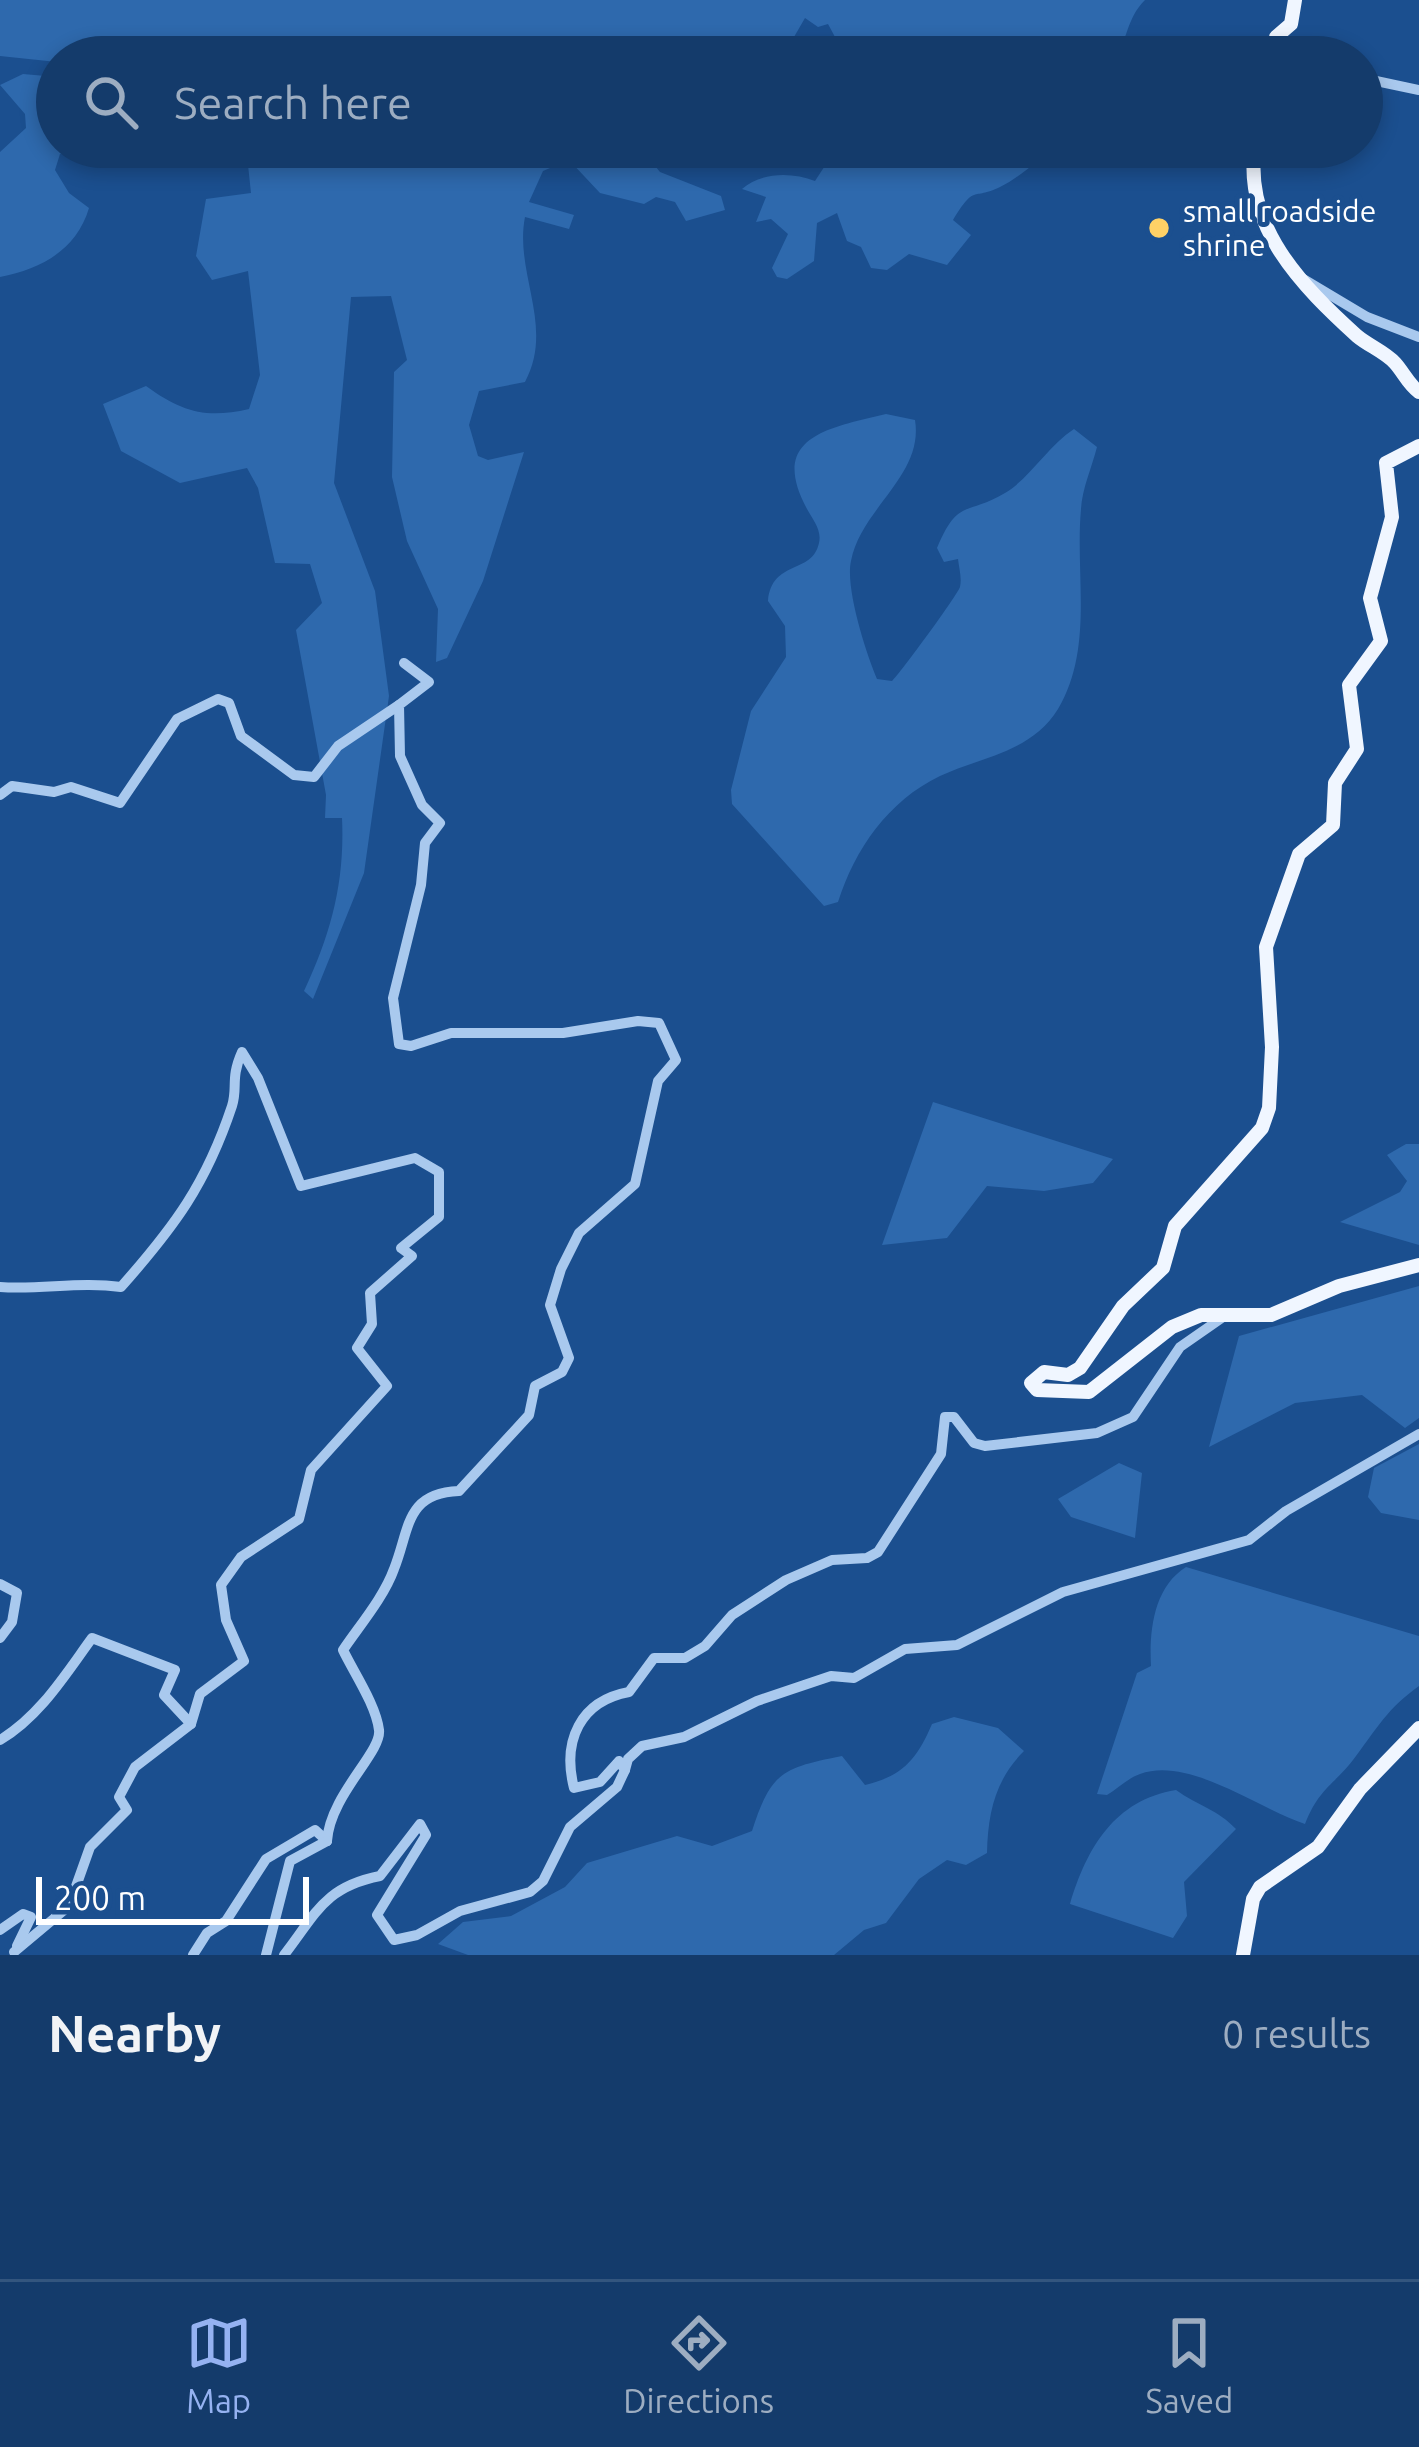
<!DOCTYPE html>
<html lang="en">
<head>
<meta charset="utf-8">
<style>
  body { margin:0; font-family:Ubuntu,sans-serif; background:#214673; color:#f1f3f6 }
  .scale { position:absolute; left:36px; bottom:30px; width:273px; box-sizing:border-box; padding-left:12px; border:6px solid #fff; border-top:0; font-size:33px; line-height:42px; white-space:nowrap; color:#fff; -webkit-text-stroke:9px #1b4f8f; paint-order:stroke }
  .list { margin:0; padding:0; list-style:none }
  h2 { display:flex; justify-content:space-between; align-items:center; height:156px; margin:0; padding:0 48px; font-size:51px }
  h2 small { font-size:39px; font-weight:400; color:#9dadc1 }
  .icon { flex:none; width:66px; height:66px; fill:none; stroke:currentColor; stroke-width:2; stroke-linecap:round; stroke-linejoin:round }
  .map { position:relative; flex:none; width:1419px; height:1955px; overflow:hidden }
  .search { position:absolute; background:#143b6b; box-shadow:0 6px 18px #0003; left:36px; right:36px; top:36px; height:132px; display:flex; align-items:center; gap:30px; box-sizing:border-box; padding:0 42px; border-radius:66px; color:#9dadc1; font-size:45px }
  .sheet { height:324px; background:#143b6b }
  nav { display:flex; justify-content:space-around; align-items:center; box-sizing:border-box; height:168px; border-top:3px solid #33557e; background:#143b6b; font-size:33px; color:#9dadc1 }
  nav a { display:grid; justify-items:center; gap:6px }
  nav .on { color:#95b2f1 }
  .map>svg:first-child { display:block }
  .green { fill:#2e69ad }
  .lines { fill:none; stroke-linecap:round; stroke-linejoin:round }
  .minor { stroke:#a9c9ee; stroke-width:10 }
  .major { stroke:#f0f6ff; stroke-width:14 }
  .poi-dot { fill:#ffd166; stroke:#1b4f8f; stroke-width:4.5 }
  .labels { text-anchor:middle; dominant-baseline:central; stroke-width:10; stroke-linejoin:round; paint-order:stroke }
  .poi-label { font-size:30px; fill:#fff; stroke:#1b4f8f; text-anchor:start }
</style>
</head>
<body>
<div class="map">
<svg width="1419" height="1955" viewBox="0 0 1419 1955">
  <rect width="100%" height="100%" fill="#1b4f8f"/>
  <g class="green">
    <path d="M0 0H1145C1126 19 1128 40 1115 57H828L835 37 828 24 818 27 805 18 794 37 803 57H57V62L0 56Z"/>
    <path d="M23 74 57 77V147H100L91 156 60 154 55 170 69 193 89 208C77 249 42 269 0 277V152L26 128 25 114 0 85Z"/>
    <path d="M172 147H612L630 163 648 157 660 172 721 196 725 210 686 221 675 202 656 197 644 204 600 193 569 160 543 171 529 202 574 215 569 229 525 217C514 273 555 326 525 382L479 391 469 425 478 456 488 460 524 452 483 581 447 658 436 662 438 609 407 541 392 477 394 372 407 360 391 296 351 297 334 483 375 591 389 696 364 873 313 999 304 991C331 934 345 882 342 818H325L326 795 296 630 322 603 310 564 275 563 258 488 247 468 180 483 121 451 103 404 146 386C182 412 206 419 249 409L260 375 248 271 212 280 196 256 206 199 251 193 248 165 221 156 199 162Z"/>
    <path d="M659 147H787C743 169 704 165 659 147Z"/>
    <path d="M852 147H1060C1038 158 1021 177 1000 187 971 201 976 183 953 220L971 235 947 265 909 254 887 270 871 268 861 247 847 241 837 213 817 223 814 261 787 279 777 277 772 268 788 234 771 219 756 222 766 197 742 189C761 172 792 172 815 181L830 158 852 159Z"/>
    <path d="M886 414 915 420C924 476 861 508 851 561 845 588 866 653 877 679L892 681C900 674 958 594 960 587 962 578 959 568 958 559L944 562 937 548C958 498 966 516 1005 493 1029 479 1048 446 1074 429L1097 447C1092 467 1082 489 1081 509 1075 576 1094 648 1058 709 1032 752 981 757 940 776 888 801 855 849 838 902L824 906 732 804 731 790 751 711 786 657 785 626 768 601C772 559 812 575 819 543 822 530 813 520 807 509 768 437 828 428 886 414Z"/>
    <path d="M933 1102 1113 1159 1093 1183 1044 1191 987 1186 947 1238 882 1245Z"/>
    <path d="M1406 1144H1419V1245L1340 1222 1400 1192 1407 1181 1387 1155Z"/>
    <path d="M1419 1286V1418L1405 1428 1362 1395 1295 1403 1209 1447 1239 1336Z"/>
    <path d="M1419 1444V1520L1381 1513 1368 1497 1374 1468Z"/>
    <path d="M1119 1463 1142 1473 1135 1538 1071 1517 1058 1499Z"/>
    <path d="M1186 1567 1419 1636V1686C1387 1709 1378 1727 1356 1756 1336 1784 1320 1786 1305 1824 1259 1809 1189 1756 1140 1774 1128 1778 1117 1789 1107 1795L1097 1794 1137 1673 1151 1666C1149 1630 1154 1587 1186 1567Z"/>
    <path d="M954 1717 998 1728 1024 1751C995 1780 988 1813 987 1853L966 1865 947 1860 919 1879 886 1923 864 1930 834 1955H468L438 1944 463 1922 511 1916 565 1887 587 1863 677 1836 712 1846 752 1831C771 1772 782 1768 842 1756L865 1785C903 1776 917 1759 932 1724Z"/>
    <path d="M1176 1790C1198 1806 1217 1809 1236 1829L1184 1882 1187 1916 1173 1938 1070 1904C1087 1847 1115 1800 1176 1790Z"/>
  </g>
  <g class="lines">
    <g class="minor">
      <path d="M1362 78 1419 90"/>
      <path d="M1300 277 1367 317 1419 337"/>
      <path d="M0 795 12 786 54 792 71 787 120 803 177 719 218 699 229 703 241 736 294 775 314 777 338 746 399 705"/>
      <path d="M0 1287C42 1290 80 1281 121 1287 175 1226 206 1184 232 1106 238 1087 230 1079 242 1052L258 1078 301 1186 415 1158 439 1172V1217L401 1248 412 1256 370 1293 372 1324 357 1348 387 1386 311 1470 299 1519 241 1557 221 1585 226 1620 244 1661 200 1694 191 1724 135 1767 119 1797 127 1810 90 1847 69 1906 14 1952"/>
      <path d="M0 1584 17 1593 12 1622 0 1638"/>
      <path d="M0 1740C40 1716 65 1675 92 1638L175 1670 164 1695 191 1724"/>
      <path d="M625 1770 628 1759 642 1746 684 1737 757 1701 831 1676 854 1678 905 1649 957 1645 1063 1592 1249 1540 1286 1511 1419 1434"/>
      <path d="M327 1841C330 1795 382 1752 379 1730 376 1705 354 1673 343 1650 360 1625 384 1597 394 1569 410 1529 405 1493 459 1491L529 1415 535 1386 562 1372 569 1358 550 1305 561 1269 579 1233 635 1184 658 1081 676 1060 659 1023 638 1021 563 1033H451L411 1046 399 1044 393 998 421 885 425 843 440 823 422 805 400 756 399 705 429 682 404 663"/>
      <path d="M0 1930 23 1914 31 1917 17 1946"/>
      <path d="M193 1955 207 1933 226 1921 266 1859 315 1830 327 1841"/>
      <path d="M266 1955 290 1861 327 1841"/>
      <path d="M284 1955C316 1914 324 1887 380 1876L420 1824 426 1835 377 1915 394 1940 417 1935 460 1911 530 1892 543 1881 570 1827 617 1787 625 1770 619 1761 600 1782 574 1788C562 1741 580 1701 629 1692L654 1658H685L705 1646 732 1615 786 1580 832 1560 867 1558 878 1552 941 1454 945 1417H954L974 1443 985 1446 1097 1433 1133 1417 1180 1347 1226 1315"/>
    </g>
    <g class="major">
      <path d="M1279 57 1276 37 1291 24 1295 0"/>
      <path d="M1255 147C1243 227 1302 286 1357 336 1369 346 1385 352 1395 363 1404 373 1408 384 1419 392"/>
      <path d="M1419 446 1386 463 1392 517 1370 598 1381 641 1349 685 1357 749 1335 783 1333 825 1299 854 1266 947 1272 1047 1269 1108 1262 1128 1175 1226 1163 1268 1123 1306 1080 1368 1068 1375 1044 1372 1031 1383 1037 1390 1089 1392 1172 1327 1201 1315H1271L1339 1286 1419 1265"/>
      <path d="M1243 1955 1253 1899 1260 1887 1318 1847 1360 1789 1419 1728"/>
    </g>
  </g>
  <circle class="poi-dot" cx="1159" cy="228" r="12"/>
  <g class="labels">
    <g class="poi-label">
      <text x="1183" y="211">small roadside<tspan x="1183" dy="34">shrine</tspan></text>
    </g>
  </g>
</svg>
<div class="scale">200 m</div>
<div class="search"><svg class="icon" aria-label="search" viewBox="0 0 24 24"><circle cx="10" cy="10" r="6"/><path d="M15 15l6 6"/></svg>Search here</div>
</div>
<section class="sheet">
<h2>Nearby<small>0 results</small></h2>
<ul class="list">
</ul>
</section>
<nav>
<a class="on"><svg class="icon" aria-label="map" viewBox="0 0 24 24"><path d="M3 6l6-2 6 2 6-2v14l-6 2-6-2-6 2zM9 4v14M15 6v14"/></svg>Map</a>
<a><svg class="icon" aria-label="directions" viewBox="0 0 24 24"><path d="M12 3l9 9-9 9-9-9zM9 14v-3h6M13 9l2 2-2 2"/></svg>Directions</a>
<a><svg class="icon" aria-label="saved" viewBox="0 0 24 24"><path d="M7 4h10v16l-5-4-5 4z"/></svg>Saved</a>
</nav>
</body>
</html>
